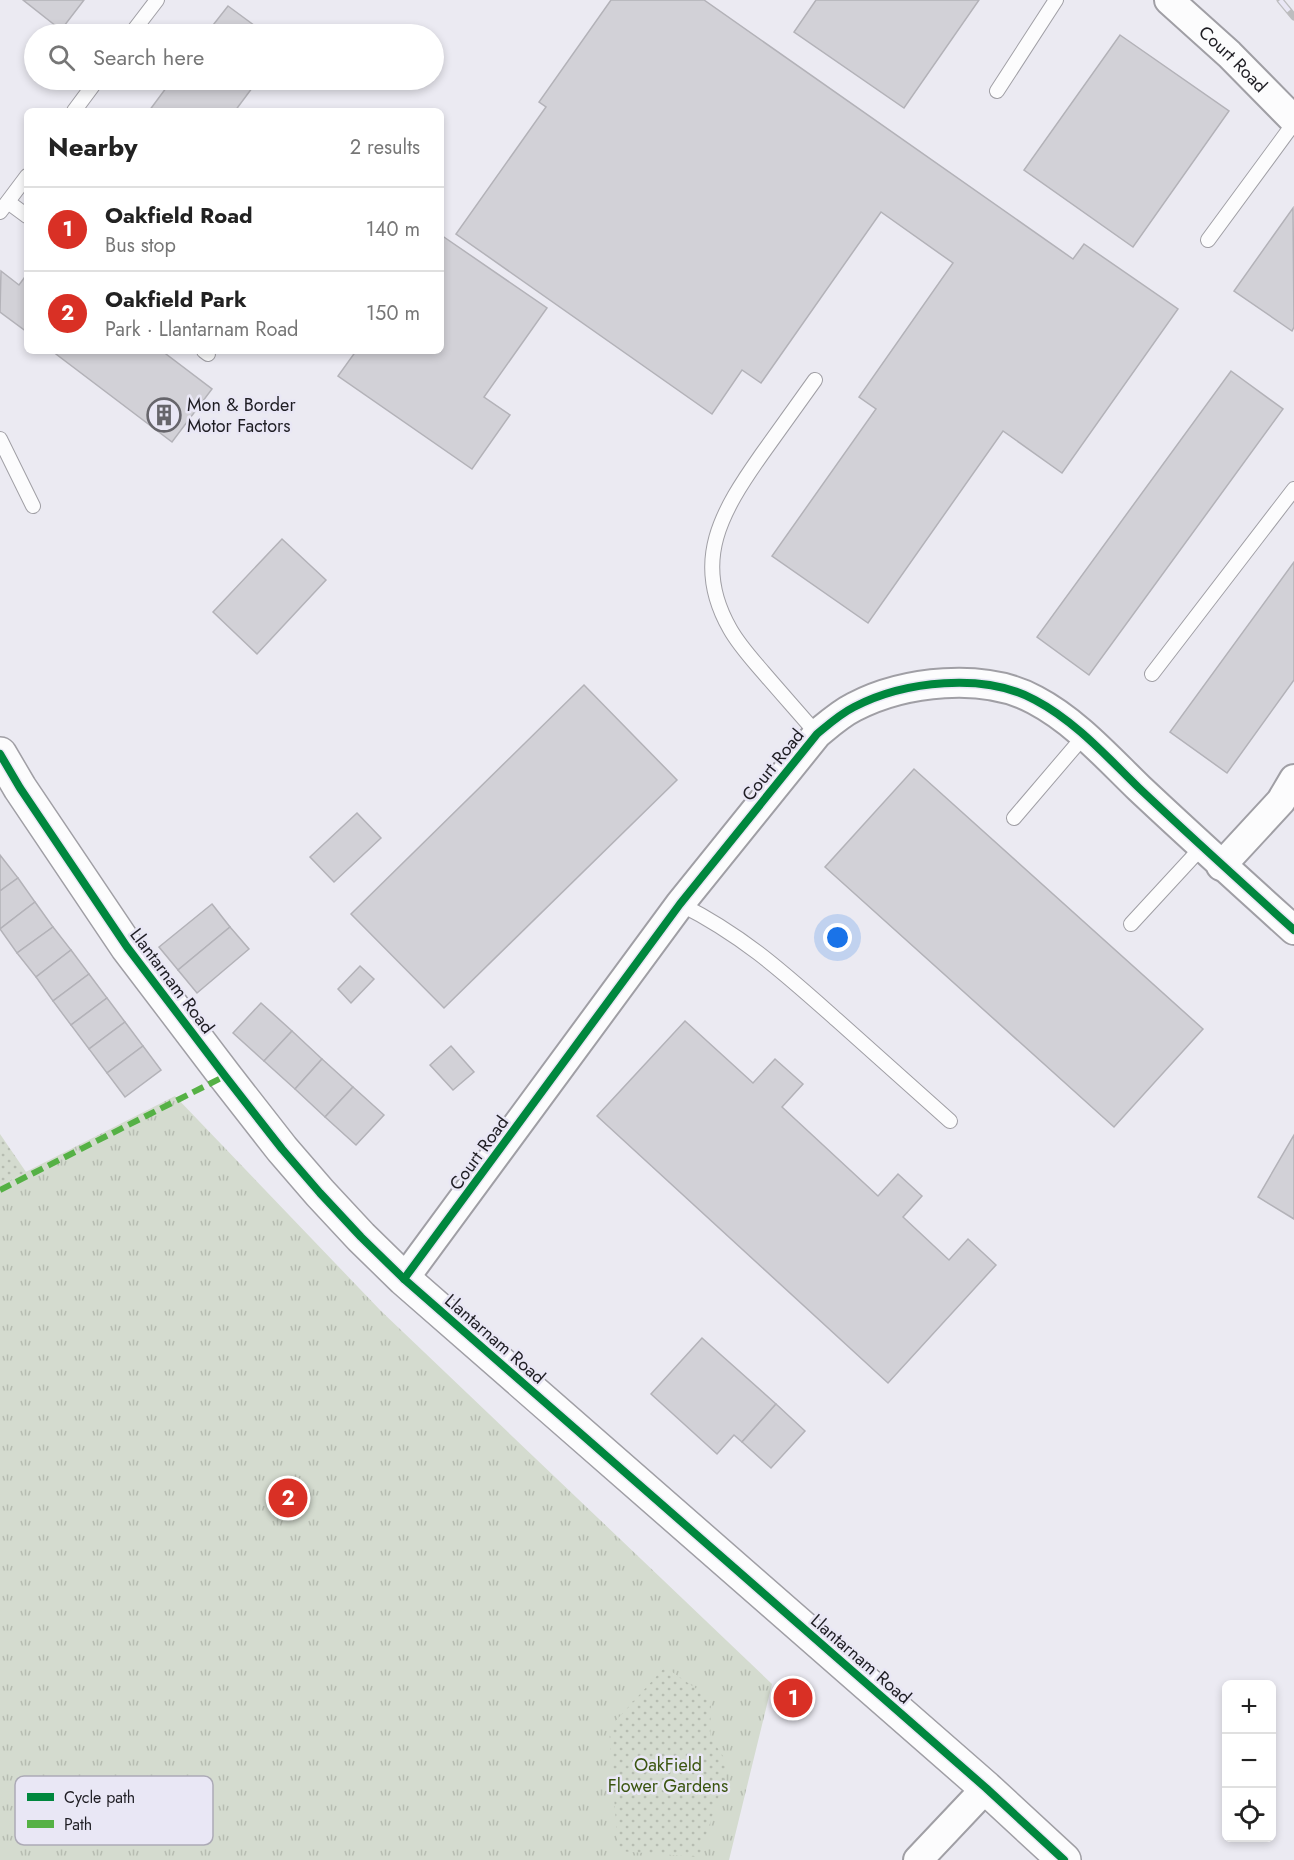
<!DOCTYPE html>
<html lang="en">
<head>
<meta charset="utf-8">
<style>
  body { margin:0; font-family:Jost,sans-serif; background:#f6f6f6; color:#222 }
  .controls { position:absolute; right:18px; bottom:18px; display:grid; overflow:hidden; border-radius:9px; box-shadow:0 3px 9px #0003 }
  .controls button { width:54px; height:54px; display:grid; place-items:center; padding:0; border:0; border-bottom:2px solid #e0e0e0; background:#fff; color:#222; font:30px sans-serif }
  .you { position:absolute; left:838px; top:938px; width:21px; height:21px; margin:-15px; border:4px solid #fff; border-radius:50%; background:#1a73e8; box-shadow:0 0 0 9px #1a73e833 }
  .badge { display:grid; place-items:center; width:39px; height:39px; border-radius:50%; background:#d93025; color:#fff; font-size:20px; font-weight:700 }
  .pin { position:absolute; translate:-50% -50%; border:3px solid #fff; box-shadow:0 2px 6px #0006 }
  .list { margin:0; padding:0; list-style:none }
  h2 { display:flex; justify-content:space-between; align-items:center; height:78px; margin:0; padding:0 24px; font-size:26px }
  h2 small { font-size:20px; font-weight:400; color:#767676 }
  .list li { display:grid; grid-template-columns:39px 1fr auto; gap:18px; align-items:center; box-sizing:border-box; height:84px; padding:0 24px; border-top:2px solid #e0e0e0 }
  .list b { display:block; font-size:22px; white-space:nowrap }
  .list p { margin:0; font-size:20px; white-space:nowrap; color:#767676 }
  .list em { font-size:20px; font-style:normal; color:#767676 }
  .icon { flex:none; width:33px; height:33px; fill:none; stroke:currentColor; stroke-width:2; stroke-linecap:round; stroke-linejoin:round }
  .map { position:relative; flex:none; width:1294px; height:1860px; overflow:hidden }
  .search { position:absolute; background:#fff; box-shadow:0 3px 9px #0003; left:24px; top:24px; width:420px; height:66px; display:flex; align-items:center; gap:15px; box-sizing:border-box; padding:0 21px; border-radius:33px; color:#767676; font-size:22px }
  .panel { position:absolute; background:#fff; box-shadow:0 3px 9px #0003; left:24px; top:108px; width:420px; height:246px; border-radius:9px }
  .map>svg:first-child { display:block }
  .park { fill:url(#park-tufts) }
  .garden { fill:url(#garden-dots) }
  .building { fill:#d2d1d7; stroke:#b3b2b8; stroke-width:1.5 }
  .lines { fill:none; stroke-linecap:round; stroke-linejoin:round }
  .service-casing { stroke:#a09fa5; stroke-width:16 }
  .minor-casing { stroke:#a09fa5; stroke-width:32 }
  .tertiary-casing { stroke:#a09fa5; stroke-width:36 }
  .service { stroke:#fcfcfd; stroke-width:14 }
  .minor { stroke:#fcfcfd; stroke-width:28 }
  .tertiary { stroke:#fcfcfd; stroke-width:33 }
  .rail-casing { stroke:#bdbdbf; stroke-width:7 }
  .rail { stroke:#e9e7f5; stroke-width:4.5; stroke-dasharray:14; stroke-linecap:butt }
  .quiet { stroke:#55b145; stroke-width:6; stroke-dasharray:12 6; stroke-linecap:butt }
  .cycleway-casing { stroke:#e9e7f5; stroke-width:11 }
  .cycleway { stroke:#00873e; stroke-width:8 }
  .labels { text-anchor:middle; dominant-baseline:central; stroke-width:5; stroke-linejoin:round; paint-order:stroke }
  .street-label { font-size:18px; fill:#1e1d23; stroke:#e9e7f5 }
  .poi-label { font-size:18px; fill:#1e1d23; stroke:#e9e7f5; text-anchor:start }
  .park-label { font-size:18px; fill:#3b5511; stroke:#e9e7f5 }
  .key { fill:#e9e7f5; stroke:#acaab6; stroke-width:1.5 }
  .key-label { font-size:16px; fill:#1e1d23 }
</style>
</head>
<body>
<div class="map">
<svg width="1294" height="1860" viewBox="0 0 1294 1860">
  <defs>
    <pattern id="park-tufts" width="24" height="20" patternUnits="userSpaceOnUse" patternTransform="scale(1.5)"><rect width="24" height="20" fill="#d4dbcf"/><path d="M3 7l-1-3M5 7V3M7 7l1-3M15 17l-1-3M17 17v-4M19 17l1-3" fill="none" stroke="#b6bcb1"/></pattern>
    <pattern id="garden-dots" width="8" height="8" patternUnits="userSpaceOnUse" patternTransform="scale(1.5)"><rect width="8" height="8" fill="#d4dbcf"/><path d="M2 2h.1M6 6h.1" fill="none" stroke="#b6bcb1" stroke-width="1.8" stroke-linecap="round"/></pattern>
  </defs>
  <rect width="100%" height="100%" fill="#ebeaf2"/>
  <path class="park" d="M175 1096 381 1311 772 1684 729 1860H0V1185Z"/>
  <g class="garden">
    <path d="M0 1134 26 1172 0 1185Z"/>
    <path d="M665 1667 711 1699 710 1737 729 1765 699 1857 618 1851 609 1728Z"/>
  </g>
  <g class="building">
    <path d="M23 0H84L61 30Z"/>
    <path d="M611 0H704L1073 259 1084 244 1178 309 1062 473 1003 431 868 623 772 556 876 409 859 397 953 263 881 212 761 383 742 370 712 414 456 234 546 107 539 102Z"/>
    <path d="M816 0H979L904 108 794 32Z"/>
    <path d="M228 6 266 34H206Z"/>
    <path d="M1120 35 1229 111 1133 247 1024 170Z"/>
    <path d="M172 80H258L235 111H149Z"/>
    <path d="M1293 208 1294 327 1292 331 1234 291Z"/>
    <path d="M441 235 547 308 484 397 510 415 472 469 338 376 356 351H441Z"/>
    <path d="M1 271 19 285 27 274V332L0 312Z"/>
    <path d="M52 351H162L212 389 172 442Z"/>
    <path d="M1231 371 1283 409 1089 675 1037 637Z"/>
    <path d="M282 539 326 580 257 654 213 612Z"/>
    <path d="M1294 562V680L1227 773 1170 732Z"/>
    <path d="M584 685 677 780 444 1008 351 914Z"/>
    <path d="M914 769 1203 1029 1114 1127 825 867Z"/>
    <path d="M357 813 381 838 334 882 310 857Z"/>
    <path d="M0 855 18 878 0 891Z"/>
    <path d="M18 878 35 902 0 929V891Z"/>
    <path d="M35 902 53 927 17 953 0 929Z"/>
    <path d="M212 904 230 927 178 970 159 947Z"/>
    <path d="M53 927 71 950 36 977 17 953Z"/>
    <path d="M230 927 249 949 197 993 178 970Z"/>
    <path d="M71 950 89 974 53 1001 36 977Z"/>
    <path d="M360 966 374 979 351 1003 338 989Z"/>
    <path d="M89 974 107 998 71 1025 53 1001Z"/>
    <path d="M107 998 125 1022 89 1049 71 1025Z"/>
    <path d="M261 1003 292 1031 264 1061 233 1033Z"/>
    <path d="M685 1021 753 1083 775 1059 803 1084 782 1107 878 1196 898 1174 922 1196 903 1217 949 1260 968 1239 996 1265 888 1383 597 1116Z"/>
    <path d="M125 1022 143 1046 107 1073 89 1049Z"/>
    <path d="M292 1031 322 1059 295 1089 264 1061Z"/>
    <path d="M143 1046 161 1070 125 1097 107 1073Z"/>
    <path d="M451 1046 474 1072 453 1090 430 1065Z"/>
    <path d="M322 1059 353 1087 325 1117 295 1089Z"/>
    <path d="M353 1087 384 1115 356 1145 325 1117Z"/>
    <path d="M1294 1135V1219L1258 1197Z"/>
    <path d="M702 1338 776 1404 742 1442 734 1435 717 1454 651 1394Z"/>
    <path d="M776 1404 805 1431 771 1468 742 1442Z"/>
  </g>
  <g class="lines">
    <defs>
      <g id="service">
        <path d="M131 34 157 0"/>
        <path d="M997 91 1056 0"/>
        <path d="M74 111 97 80"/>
        <path d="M8 202 27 216"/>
        <path d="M0 212 27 176"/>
        <path d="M1208 240 1294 123"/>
        <path d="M204 351 208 354"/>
        <path d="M815 380C797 405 780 429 762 454 722 511 691 561 730 629 739 645 751 658 763 672 781 693 799 713 817 734"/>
        <path d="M0 439 33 506"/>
        <path d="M1152 674 1294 489"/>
        <path d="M1014 818 1084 736"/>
        <path d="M680 904C744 936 785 974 837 1020 875 1054 912 1087 950 1121"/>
        <path d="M1131 924 1202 847"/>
      </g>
      <g id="minor">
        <path id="s1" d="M1169 0 1229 54 1294 120"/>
        <path d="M1221 866 1281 801 1294 779"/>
        <path d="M404 1279 680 904 817 734C829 724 840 714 854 707 904 681 984 672 1035 700 1075 721 1107 757 1139 788 1190 836 1242 883 1294 930"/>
        <path d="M918 1860 986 1788"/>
      </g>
      <path id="tertiary" d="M0 754 20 788 127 947 225 1076 282 1149 320 1193 361 1237 404 1279 986 1788 1064 1860"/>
    </defs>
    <use href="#service" class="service-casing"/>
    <use href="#minor" class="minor-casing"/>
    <use href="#tertiary" class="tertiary-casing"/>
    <use href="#service" class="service"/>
    <use href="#minor" class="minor"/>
    <use href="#tertiary" class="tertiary"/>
    <defs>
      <path id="rail" d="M1280 0 1294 17"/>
    </defs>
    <use href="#rail" class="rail-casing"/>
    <use href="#rail" class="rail"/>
    <path class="quiet" d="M0 1190 225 1076"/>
    <defs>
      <g id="cycleway">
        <path d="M0 754 20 788 127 947 225 1076 282 1149 320 1193 361 1237 404 1279 986 1788 1064 1860"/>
        <path d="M404 1279 680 904 817 734C829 724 840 714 854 707 904 681 984 672 1035 700 1075 721 1107 757 1139 788 1190 836 1242 883 1294 930"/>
      </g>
    </defs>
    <use href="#cycleway" class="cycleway-casing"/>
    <use href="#cycleway" class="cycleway"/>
  </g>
  <defs>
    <symbol id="building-ring" viewBox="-11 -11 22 22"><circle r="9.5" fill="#e9e7f5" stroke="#66656b" stroke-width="1.5"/><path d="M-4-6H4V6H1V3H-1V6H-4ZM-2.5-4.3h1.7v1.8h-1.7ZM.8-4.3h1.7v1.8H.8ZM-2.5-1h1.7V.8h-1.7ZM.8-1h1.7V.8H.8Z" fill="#66656b"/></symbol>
  </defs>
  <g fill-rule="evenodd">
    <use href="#building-ring" x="145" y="396" width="38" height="38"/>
  </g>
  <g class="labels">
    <g class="street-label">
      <text stroke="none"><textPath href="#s1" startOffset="87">Court Road</textPath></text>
      <text transform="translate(773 765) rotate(-51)">Court Road</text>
      <text transform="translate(172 981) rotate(53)">Llantarnam Road</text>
      <text transform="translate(479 1153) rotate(-54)">Court Road</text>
      <text transform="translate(495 1339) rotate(41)">Llantarnam Road</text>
      <text transform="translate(861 1659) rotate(41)">Llantarnam Road</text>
    </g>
    <g class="poi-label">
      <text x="187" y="405">Mon &amp; Border<tspan x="187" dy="21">Motor Factors</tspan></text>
    </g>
    <g class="park-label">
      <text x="668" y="1765">OakField<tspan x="668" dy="21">Flower Gardens</tspan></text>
    </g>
  </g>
  <rect x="15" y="1776" width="198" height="69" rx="9" class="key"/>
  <rect x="27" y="1793" width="27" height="8" fill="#00873e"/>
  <rect x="27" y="1820" width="27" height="8" fill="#55b145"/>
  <g class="key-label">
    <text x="64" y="1803">Cycle path</text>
    <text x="64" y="1830">Path</text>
  </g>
</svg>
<div class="controls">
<button>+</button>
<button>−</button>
<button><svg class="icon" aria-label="locate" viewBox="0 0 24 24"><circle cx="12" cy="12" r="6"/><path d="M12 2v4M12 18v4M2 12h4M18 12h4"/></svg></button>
</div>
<div class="you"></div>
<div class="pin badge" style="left:793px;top:1698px">1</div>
<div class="pin badge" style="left:288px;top:1498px">2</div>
<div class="search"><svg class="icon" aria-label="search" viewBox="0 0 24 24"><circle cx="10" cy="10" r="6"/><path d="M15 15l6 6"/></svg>Search here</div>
<section class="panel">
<h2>Nearby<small>2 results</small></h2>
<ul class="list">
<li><span class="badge">1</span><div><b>Oakfield Road</b><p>Bus stop</p></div><em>140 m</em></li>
<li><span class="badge">2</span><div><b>Oakfield Park</b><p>Park · Llantarnam Road</p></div><em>150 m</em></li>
</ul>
</section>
</div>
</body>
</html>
